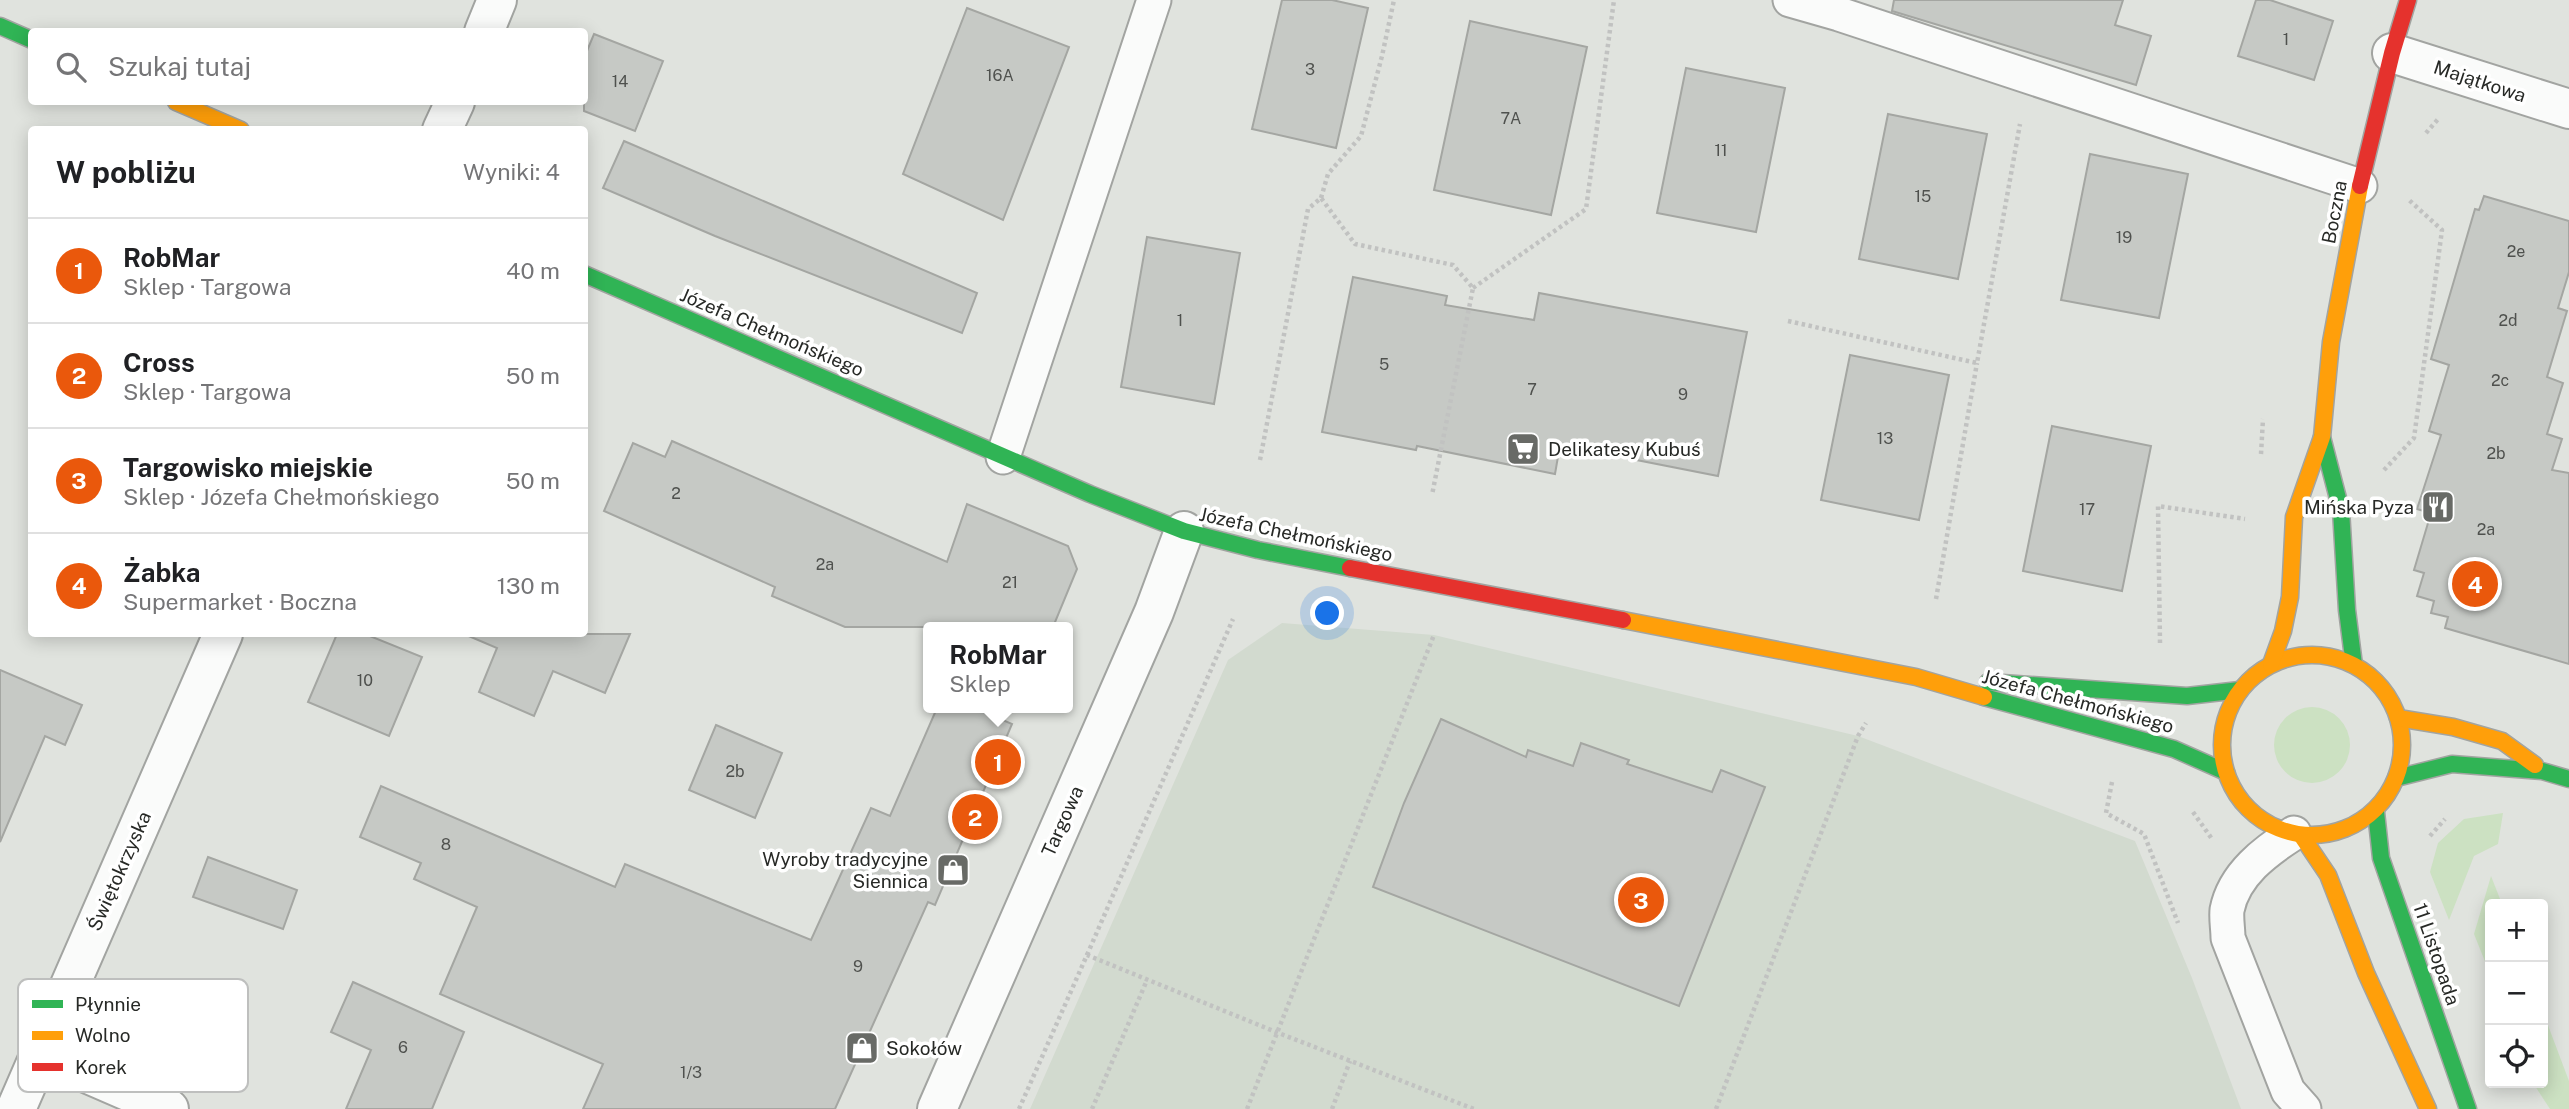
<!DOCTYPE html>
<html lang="pl">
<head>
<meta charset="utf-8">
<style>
  body { margin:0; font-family:"Public Sans",sans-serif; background:#f6f6f6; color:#202124 }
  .controls { position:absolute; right:21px; bottom:21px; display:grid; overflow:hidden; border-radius:7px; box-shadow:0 4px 18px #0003 }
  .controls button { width:63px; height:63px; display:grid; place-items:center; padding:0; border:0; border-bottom:2px solid #e0e0e0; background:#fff; color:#202124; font:35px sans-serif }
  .you { position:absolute; left:1328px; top:614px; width:24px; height:24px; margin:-18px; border:5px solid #fff; border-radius:50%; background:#1a73e8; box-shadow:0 0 0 10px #1a73e833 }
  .badge { display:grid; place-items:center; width:46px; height:46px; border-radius:50%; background:#ea580c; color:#fff; font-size:23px; font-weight:700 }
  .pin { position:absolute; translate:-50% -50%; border:4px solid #fff; box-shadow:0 2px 7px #0006 }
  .popup { position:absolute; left:923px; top:622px; width:150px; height:91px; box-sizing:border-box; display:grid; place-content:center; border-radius:7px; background:#fff; filter:drop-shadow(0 2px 5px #0005); font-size:23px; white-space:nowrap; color:#757577 }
  .popup b { font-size:26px; color:#202124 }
  .popup::after { content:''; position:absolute; left:50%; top:100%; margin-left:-14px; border:14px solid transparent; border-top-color:#fff }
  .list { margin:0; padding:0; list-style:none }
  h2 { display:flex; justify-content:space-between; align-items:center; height:91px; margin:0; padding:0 28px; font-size:30px }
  h2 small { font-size:23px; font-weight:400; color:#757577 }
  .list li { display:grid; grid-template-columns:46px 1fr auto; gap:21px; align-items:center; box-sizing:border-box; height:105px; padding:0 28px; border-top:2px solid #e0e0e0 }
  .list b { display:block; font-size:26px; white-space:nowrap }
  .list p { margin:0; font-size:23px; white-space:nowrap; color:#757577 }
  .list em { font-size:23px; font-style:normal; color:#757577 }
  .icon { flex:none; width:38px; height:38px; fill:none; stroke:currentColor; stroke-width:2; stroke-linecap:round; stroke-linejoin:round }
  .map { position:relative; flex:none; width:2569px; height:1109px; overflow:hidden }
  .search { position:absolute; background:#fff; box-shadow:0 4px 18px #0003; left:28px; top:28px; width:560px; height:77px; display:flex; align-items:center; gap:18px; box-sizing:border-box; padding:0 24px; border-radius:7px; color:#757577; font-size:26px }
  .panel { position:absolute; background:#fff; box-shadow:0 4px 18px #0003; left:28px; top:126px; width:560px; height:511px; border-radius:7px }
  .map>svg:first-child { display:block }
  .built { fill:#d2dacf }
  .green { fill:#cce1c2 }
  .building { fill:#c6c9c5; stroke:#a4a6a2; stroke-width:2 }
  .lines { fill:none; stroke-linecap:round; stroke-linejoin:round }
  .lane-casing { stroke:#a2a4a1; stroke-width:37 }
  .street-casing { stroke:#a2a4a1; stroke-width:42 }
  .fast-casing { stroke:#a2a4a1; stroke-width:19 }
  .slow-casing { stroke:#a2a4a1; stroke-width:19 }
  .jam-casing { stroke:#a2a4a1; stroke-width:19 }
  .path { stroke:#c1c2c1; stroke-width:4.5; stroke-dasharray:3.5 3.5; stroke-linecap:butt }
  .lane { stroke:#fafbfa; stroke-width:33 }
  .street { stroke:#fafbfa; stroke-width:38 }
  .fast { stroke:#30b455; stroke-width:16 }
  .slow { stroke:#ff9f0a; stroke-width:16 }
  .jam { stroke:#e5322d; stroke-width:16 }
  .labels { text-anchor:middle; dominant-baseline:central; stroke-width:7; stroke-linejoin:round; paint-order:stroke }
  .number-label { font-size:16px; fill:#4f514e }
  .street-label { font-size:19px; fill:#272926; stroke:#fff }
  .poi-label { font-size:19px; fill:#272926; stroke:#fff; text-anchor:start }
  .key { fill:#fff; stroke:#bebfbe; stroke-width:2 }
  .key-label { font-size:19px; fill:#272926 }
</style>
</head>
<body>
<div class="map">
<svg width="2569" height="1109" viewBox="0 0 2569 1109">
  <rect width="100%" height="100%" fill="#e0e3de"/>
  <path class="built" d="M1282 623 1434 635 1858 736 2135 841 2192 978 2241 1109H1030L1228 660Z"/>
  <g class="green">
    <circle cx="2312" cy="745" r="38"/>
    <path d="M2503 813 2498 844 2474 856 2449 920 2430 872 2438 843 2464 819Z"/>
    <path d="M2491 876 2502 904H2490V974L2474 934Z"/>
    <path d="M2543 1012 2569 1081V1109H2550L2533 1083H2543Z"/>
  </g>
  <g class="building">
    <path d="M1282 0H1332L1368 8 1336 148 1252 129Z"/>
    <path d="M1894 0H2123L2115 25 2151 36 2136 85 1892 11Z"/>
    <path d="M2256 0H2270L2333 21 2314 80 2238 56Z"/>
    <path d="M967 8 1069 47 1003 220 903 174Z"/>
    <path d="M1470 21 1587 47 1551 215 1434 190Z"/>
    <path d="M594 34 663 61 635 131 584 111V58Z"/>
    <path d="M1686 68 1785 88 1756 232 1657 213Z"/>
    <path d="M1888 114 1987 134 1958 279 1859 259Z"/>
    <path d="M624 141 977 293 962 333 715 236 603 188Z"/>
    <path d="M2090 154 2188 174 2159 318 2061 300Z"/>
    <path d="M2484 196 2569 221V272L2558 308 2567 311 2547 377 2563 383 2547 434 2562 439 2552 470 2569 473V664L2445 628 2448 617 2431 613 2434 601 2417 596 2424 573 2414 570 2431 513 2417 509 2441 435 2429 431 2449 365 2431 359 2475 209 2479 210Z"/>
    <path d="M1147 237 1240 253 1214 404 1121 387Z"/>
    <path d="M1353 277 1447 296 1445 305 1534 320 1539 293 1747 332 1718 476 1560 445 1555 474 1417 446 1416 450 1322 432Z"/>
    <path d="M1850 355 1949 375 1919 520 1821 500Z"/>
    <path d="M2052 426 2151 446 2122 591 2023 571Z"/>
    <path d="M672 441 947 562 967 504 1068 546 1077 569 1053 627H845L772 596 775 587 604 511 633 443 665 457Z"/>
    <path d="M337 634H365L422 657 389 736 308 702Z"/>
    <path d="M464 634H630L605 693 553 671 534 716 479 692 497 648Z"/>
    <path d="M0 670 82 705 65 745 45 736 0 842Z"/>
    <path d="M937 708H975L1012 724 935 905 928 902 835 1109H583L603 1064 440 994 477 907 414 879 421 863 360 837 381 786 615 887 625 864 811 940 871 808 890 816Z"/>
    <path d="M1441 719 1526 757 1528 750 1573 766 1581 743 1629 760 1627 764 1712 792 1721 770 1765 787 1679 1006 1373 887 1404 803Z"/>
    <path d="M716 725 782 753 755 818 689 790Z"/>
    <path d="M208 857 297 890 283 929 193 897Z"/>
    <path d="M353 982 464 1032 432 1109H346L371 1050 331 1032Z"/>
  </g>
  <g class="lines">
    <defs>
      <g id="lane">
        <path d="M1790 0 1839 14 2360 186"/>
        <path d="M1003 457 1154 0"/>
        <path d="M2294 833C2266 851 2234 874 2227 910 2226 919 2228 929 2228 938L2288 1091 2304 1109"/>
      </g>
      <g id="street">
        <path d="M484 32 497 0"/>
        <path d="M2392 53 2569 109"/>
        <path d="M442 130 455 102"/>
        <path d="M40 1053 169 1109"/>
        <path d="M16 1109 223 634"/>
        <path d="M937 1109 1154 612 1184 531"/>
      </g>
      <g id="fast">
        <path d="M0 26 32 40"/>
        <path d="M584 274 1090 494 1184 531 1258 550 1350 568"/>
        <path d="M2322 437 2341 510 2347 610 2354 665"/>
        <path d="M1988 682 2187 696 2240 690"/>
        <path d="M1984 697 2174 749 2226 772"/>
        <path d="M2396 778 2452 764 2542 771 2569 779"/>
        <path d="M2376 812 2381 858 2468 1109"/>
      </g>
      <g id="slow">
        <path d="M176 102 241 130"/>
        <path d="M1623 620 1916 677 1984 697"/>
        <circle cx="2312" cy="745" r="90"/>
        <path d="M2271 664 2283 631 2290 597 2294 517 2322 437 2331 342 2360 186"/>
        <path d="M2398 718 2453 727 2502 741 2535 765"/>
        <path d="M2301 835 2328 875 2366 973 2428 1109"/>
      </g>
      <g id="jam">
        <path d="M2360 186 2392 53 2408 0"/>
        <path d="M1350 568 1623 620"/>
      </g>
    </defs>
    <use href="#lane" class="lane-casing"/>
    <use href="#street" class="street-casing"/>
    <use href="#fast" class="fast-casing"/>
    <use href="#slow" class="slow-casing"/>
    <use href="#jam" class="jam-casing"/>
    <g class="path">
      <path d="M2426 133 2439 118"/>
      <path d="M1321 198 1328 174 1361 136 1382 56 1394 0"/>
      <path d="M1473 288 1586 209 1614 0"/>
      <path d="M1788 321 1977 363 2020 124"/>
      <path d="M2261 454 2263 419"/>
      <path d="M1260 460 1308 209 1321 198 1355 244 1453 265 1473 288 1432 495"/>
      <path d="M2384 470 2414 438 2442 230 2409 200"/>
      <path d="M1936 599 1977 363"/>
      <path d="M2160 643 2158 506 2245 519"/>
      <path d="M2112 782 2106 813 2144 834 2178 923"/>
      <path d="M2193 812 2212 839"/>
      <path d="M2430 836 2445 819"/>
      <path d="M1087 955 1233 619"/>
      <path d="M1019 1109 1087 955 1276 1032 1474 1109"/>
      <path d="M1092 1109 1147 980"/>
      <path d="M1247 1109 1434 635"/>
      <path d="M1332 1109 1350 1061"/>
      <path d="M1716 1109 1858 736 1866 723"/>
    </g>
    <use href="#lane" class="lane"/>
    <use href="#street" class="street"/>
    <use href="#fast" class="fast"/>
    <use href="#slow" class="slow"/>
    <use href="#jam" class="jam"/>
  </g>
  <defs>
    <symbol id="supermarket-square" viewBox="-11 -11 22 22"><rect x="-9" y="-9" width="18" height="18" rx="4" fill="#686a66" stroke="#fff"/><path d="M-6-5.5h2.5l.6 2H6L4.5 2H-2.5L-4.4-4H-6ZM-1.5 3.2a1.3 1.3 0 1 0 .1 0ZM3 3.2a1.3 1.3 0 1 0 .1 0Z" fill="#fff"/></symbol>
    <symbol id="restaurant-square" viewBox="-11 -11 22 22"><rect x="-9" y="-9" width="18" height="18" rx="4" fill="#686a66" stroke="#fff"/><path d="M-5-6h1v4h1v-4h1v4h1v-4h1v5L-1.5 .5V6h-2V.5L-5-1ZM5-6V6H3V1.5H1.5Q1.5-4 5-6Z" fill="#fff"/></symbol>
    <symbol id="shop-square" viewBox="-11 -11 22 22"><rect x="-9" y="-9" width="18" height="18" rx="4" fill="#686a66" stroke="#fff"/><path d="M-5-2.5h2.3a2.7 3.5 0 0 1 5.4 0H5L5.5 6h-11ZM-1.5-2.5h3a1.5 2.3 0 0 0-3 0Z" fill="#fff"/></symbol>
  </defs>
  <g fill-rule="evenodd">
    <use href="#supermarket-square" x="1504" y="430" width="38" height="38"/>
    <use href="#restaurant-square" x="2419" y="488" width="38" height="38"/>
    <use href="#shop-square" x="934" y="851" width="38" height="38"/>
    <use href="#shop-square" x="843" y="1029" width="38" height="38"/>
  </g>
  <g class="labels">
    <g class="number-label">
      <text x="2286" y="39">1</text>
      <text x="1310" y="69">3</text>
      <text x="1000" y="75">16A</text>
      <text x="620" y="81">14</text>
      <text x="1511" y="118">7A</text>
      <text x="1721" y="150">11</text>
      <text x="1923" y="196">15</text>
      <text x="2124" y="237">19</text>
      <text x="2516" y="251">2e</text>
      <text x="1180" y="320">1</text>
      <text x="2508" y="320">2d</text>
      <text x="1384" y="364">5</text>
      <text x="2500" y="380">2c</text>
      <text x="1532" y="389">7</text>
      <text x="1683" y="394">9</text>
      <text x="1885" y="438">13</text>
      <text x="2496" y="453">2b</text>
      <text x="676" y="493">2</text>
      <text x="2087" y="509">17</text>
      <text x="2486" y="529">2a</text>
      <text x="825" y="564">2a</text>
      <text x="1010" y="582">21</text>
      <text x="365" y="680">10</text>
      <text x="735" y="771">2b</text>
      <text x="446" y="844">8</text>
      <text x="858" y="966">9</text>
      <text x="403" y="1047">6</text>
      <text x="691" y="1072">1/3</text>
    </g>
    <g class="street-label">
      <text transform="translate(2480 81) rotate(18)">Majątkowa</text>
      <text transform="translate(2334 212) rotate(-79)">Boczna</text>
      <text transform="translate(772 332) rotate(23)">Józefa Chełmońskiego</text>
      <text transform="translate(1296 534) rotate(12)">Józefa Chełmońskiego</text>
      <text transform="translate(2078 701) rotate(15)">Józefa Chełmońskiego</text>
      <text transform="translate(1062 821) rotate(-66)">Targowa</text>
      <text transform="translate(119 871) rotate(-66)">Świętokrzyska</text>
      <text transform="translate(2437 954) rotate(71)">11 Listopada</text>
    </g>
    <g class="poi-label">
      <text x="1548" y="449">Delikatesy Kubuś</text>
      <text x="2414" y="507" text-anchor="end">Mińska Pyza</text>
      <text x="928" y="859" text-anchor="end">Wyroby tradycyjne<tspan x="928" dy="22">Siennica</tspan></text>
      <text x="886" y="1048">Sokołów</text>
    </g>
  </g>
  <rect x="18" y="979" width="230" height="113" rx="10" class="key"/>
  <rect x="32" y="1000" width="31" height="8" fill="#30b455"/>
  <rect x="32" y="1031" width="31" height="9" fill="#ff9f0a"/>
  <rect x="32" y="1063" width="31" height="8" fill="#e5322d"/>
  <g class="key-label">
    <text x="75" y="1011">Płynnie</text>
    <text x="75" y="1042">Wolno</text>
    <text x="75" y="1074">Korek</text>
  </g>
</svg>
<div class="controls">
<button>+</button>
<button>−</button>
<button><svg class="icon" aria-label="locate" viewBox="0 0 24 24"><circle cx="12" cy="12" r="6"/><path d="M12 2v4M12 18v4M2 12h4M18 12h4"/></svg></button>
</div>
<div class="you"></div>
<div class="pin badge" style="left:998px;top:762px">1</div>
<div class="popup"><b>RobMar</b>Sklep</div>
<div class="pin badge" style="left:975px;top:817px">2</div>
<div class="pin badge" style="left:1641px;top:900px">3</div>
<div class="pin badge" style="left:2475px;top:584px">4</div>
<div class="search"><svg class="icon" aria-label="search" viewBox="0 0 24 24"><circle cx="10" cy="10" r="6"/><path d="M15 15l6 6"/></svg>Szukaj tutaj</div>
<section class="panel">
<h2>W pobliżu<small>Wyniki: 4</small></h2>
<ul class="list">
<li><span class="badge">1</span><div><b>RobMar</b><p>Sklep · Targowa</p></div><em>40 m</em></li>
<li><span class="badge">2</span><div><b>Cross</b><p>Sklep · Targowa</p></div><em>50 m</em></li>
<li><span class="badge">3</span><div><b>Targowisko miejskie</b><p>Sklep · Józefa Chełmońskiego</p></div><em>50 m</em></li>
<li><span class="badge">4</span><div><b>Żabka</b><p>Supermarket · Boczna</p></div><em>130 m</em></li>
</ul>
</section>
</div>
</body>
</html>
